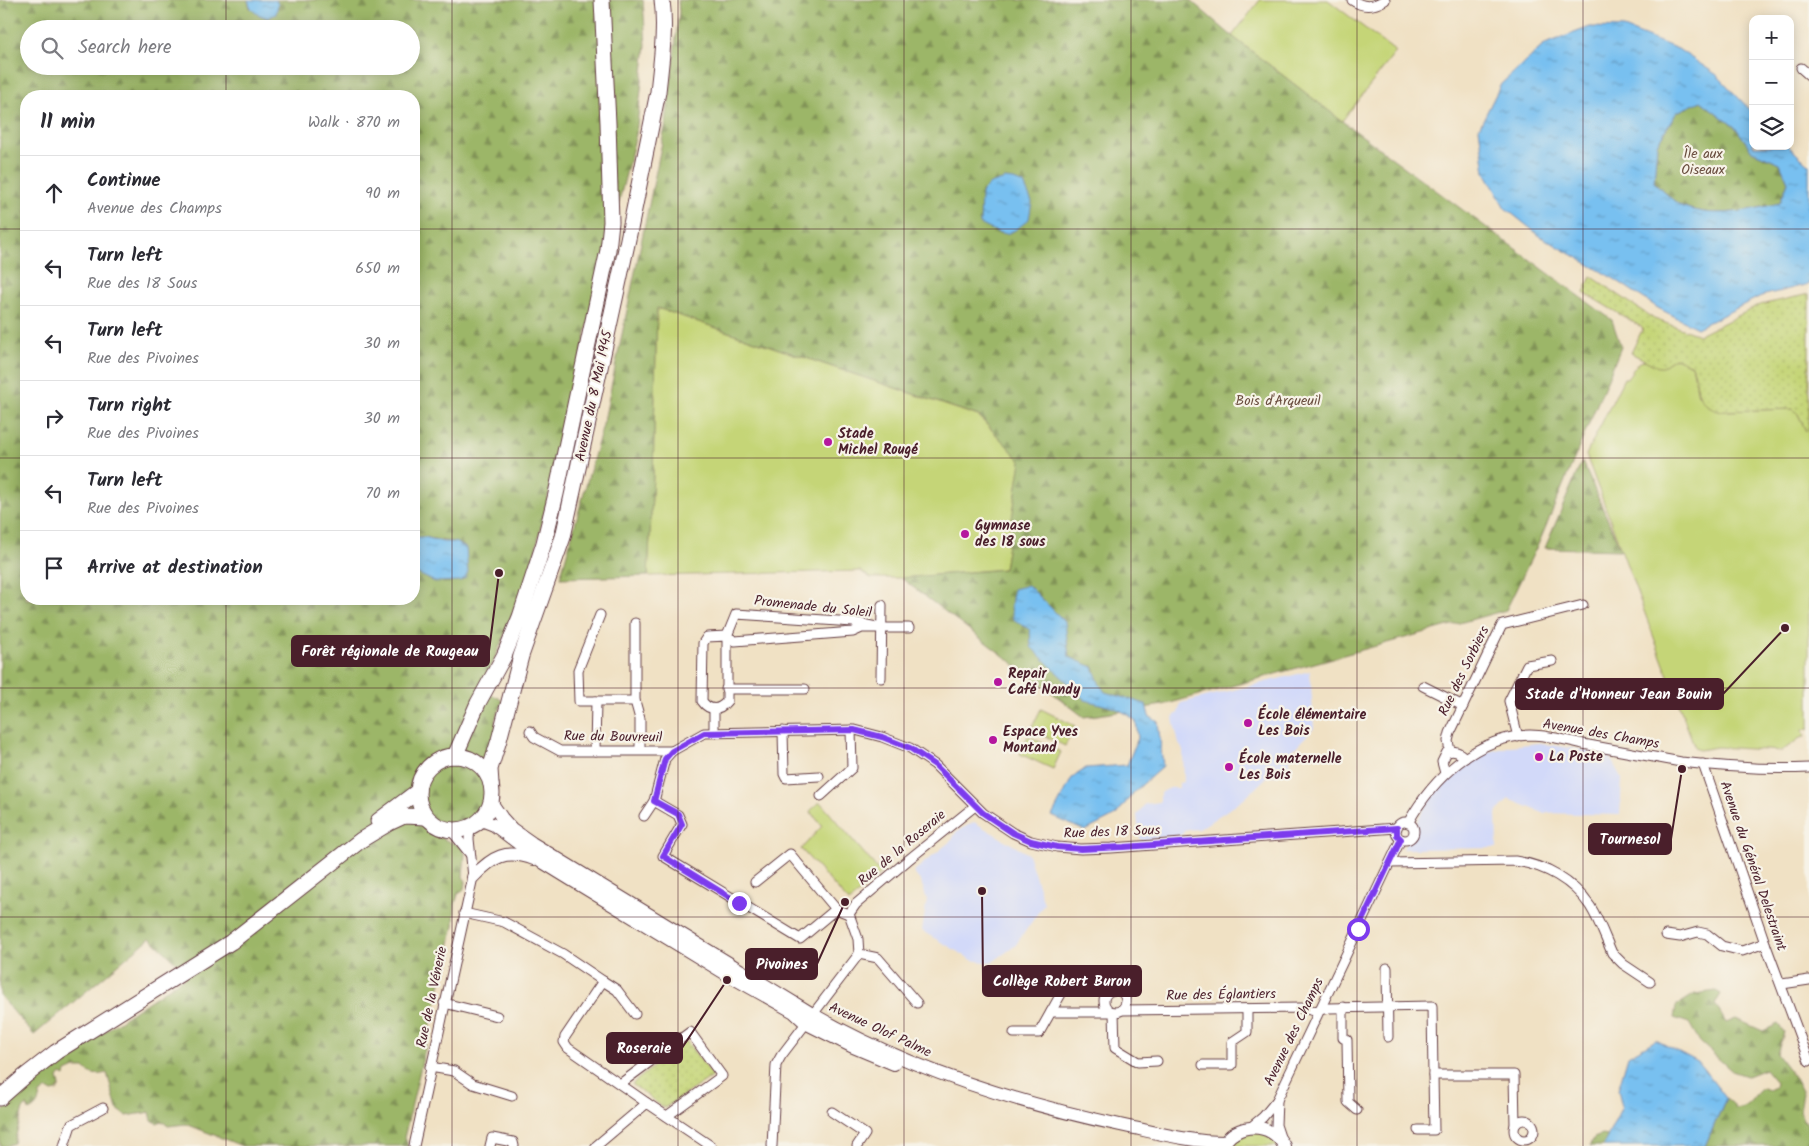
<!DOCTYPE html>
<html lang="en">
<head>
<meta charset="utf-8">
<style>
  body { margin:0; font-family:Kalam,sans-serif; background:#f7f7f7; color:#2b2b33 }
  .controls { position:absolute; right:15px; top:15px; display:grid; overflow:hidden; border-radius:10px; box-shadow:0 2px 12px #0003 }
  .controls button { width:45px; height:45px; display:grid; place-items:center; padding:0; border:0; border-bottom:1px solid #e1e1e2; background:#fff; color:#2b2b33; font:25px sans-serif }
  .stop { position:absolute; width:15px; height:15px; margin:-11px; border:4px solid #7c3aed; border-radius:50%; background:#fff }
  .stop.end { background:#7c3aed; border-color:#fff; box-shadow:0 1px 5px #0008 }
  .list { margin:0; padding:0; list-style:none }
  h2 { display:flex; justify-content:space-between; align-items:center; height:65px; margin:0; padding:0 20px; font-size:21px }
  h2 small { font-size:16px; font-weight:400; color:#7c7c81 }
  .list li { display:grid; grid-template-columns:32px 1fr auto; gap:15px; align-items:center; box-sizing:border-box; height:75px; padding:0 20px; border-top:1px solid #e1e1e2 }
  .list b { display:block; font-size:19px; white-space:nowrap }
  .list p { margin:0; font-size:16px; white-space:nowrap; color:#7c7c81 }
  .list em { font-size:16px; font-style:normal; color:#7c7c81 }
  .icon { flex:none; width:28px; height:28px; fill:none; stroke:currentColor; stroke-width:2; stroke-linecap:round; stroke-linejoin:round }
  .map { position:relative; flex:none; width:1809px; height:1146px; overflow:hidden }
  .search { position:absolute; background:#fff; box-shadow:0 2px 12px #0003; left:20px; top:20px; width:400px; height:55px; display:flex; align-items:center; gap:12px; box-sizing:border-box; padding:0 18px; border-radius:28px; color:#7c7c81; font-size:19px }
  .panel { position:absolute; background:#fff; box-shadow:0 2px 12px #0003; left:20px; top:90px; width:400px; height:515px; border-radius:20px }
  .map>svg:first-child { display:block }
  .built { fill:#d2d9f9 }
  .grass { fill:#c5d577; stroke:#887a51 }
  .forest { fill:url(#forest-firs); stroke:#736a4a; fill-rule:evenodd }
  .park { fill:url(#park-dots); stroke:#887a51 }
  .water { fill:url(#water-ripples); stroke:#61708e; fill-rule:evenodd }
  .lines { fill:none; stroke-linecap:round; stroke-linejoin:round }
  .minor-casing { stroke:#633c42; stroke-width:11 }
  .secondary-casing { stroke:#633c42; stroke-width:14 }
  .primary-casing { stroke:#633c42; stroke-width:17 }
  .minor { stroke:#fff; stroke-width:9 }
  .secondary { stroke:#fff; stroke-width:12 }
  .primary { stroke:#fff; stroke-width:15 }
  .route { stroke:#7c3aed; stroke-width:6 }
  .grid { fill:none; stroke:#4a1f2b; stroke-width:1; stroke-opacity:0.55 }
  .poi-dot { fill:#b5179e; stroke:#f7f3e8; stroke-width:2 }
  .labels { text-anchor:middle; dominant-baseline:central; stroke-width:4.5; stroke-linejoin:round; paint-order:stroke }
  .park-label { font-size:14px; fill:#694c3e; stroke:#f7f3e8 }
  .street-label { font-size:14px; fill:#4a1f2b; stroke:#f7f3e8 }
  .poi-label { font-size:14px; font-weight:bold; fill:#4a1f2b; stroke:#f7f3e8; text-anchor:start }
  .leader { fill:none; stroke:#4a1f2b; stroke-width:2 }
  .callout-dot { fill:#4a1f2b; stroke:#f7f3e8; stroke-width:2 }
  .callout { fill:#4a1f2b; stroke:#4a1f2b; stroke-width:2 }
  .callout-label { font-size:15px; text-anchor:middle; font-weight:bold; fill:#fff }
</style>
</head>
<body>
<div class="map">
<svg width="1809" height="1146" viewBox="0 0 1809 1146">
  <defs>
    <pattern id="forest-firs" width="22" height="20" patternUnits="userSpaceOnUse" patternTransform="scale(1.25)"><rect width="22" height="20" fill="#9cb668"/><path d="M5 1l3.5 6h-7zM16 11l3.5 6h-7z" fill="#819356"/></pattern>
    <pattern id="park-dots" width="8" height="8" patternUnits="userSpaceOnUse" patternTransform="scale(1.25)"><rect width="8" height="8" fill="#c5d577"/><path d="M2 2h.1M6 6h.1" fill="none" stroke="#abb667" stroke-width="1.8" stroke-linecap="round"/></pattern>
    <pattern id="water-ripples" width="26" height="14" patternUnits="userSpaceOnUse" patternTransform="scale(1.25)"><rect width="26" height="14" fill="#78c0f0"/><path d="M2 4q2-2 4 0t4 0M15 11q2-2 4 0t4 0" fill="none" stroke="#649bc3"/></pattern>
  </defs>
  <rect width="100%" height="100%" fill="#f7f3e8"/>
  <filter id="ink" filterUnits="userSpaceOnUse"><feTurbulence type="fractalNoise" baseFrequency=".02" numOctaves="2"/><feDisplacementMap in="SourceGraphic" scale="10" xChannelSelector="R" yChannelSelector="G"/><feConvolveMatrix kernelMatrix="1 2 1 2 8 2 1 2 1" color-interpolation-filters="sRGB"/></filter>
  <filter id="wash" filterUnits="userSpaceOnUse"><feTurbulence type="fractalNoise" baseFrequency=".0096" numOctaves="4" result="noise"/><feDisplacementMap in="SourceGraphic" scale="20" xChannelSelector="R" yChannelSelector="G"/><feGaussianBlur stdDeviation="1.12" result="paint"/><feColorMatrix in="noise" values="0 0 0 0 0 0 0 0 0 0 0 0 0 0 0 0 0 1.4 0 .05"/><feComposite in="paint" operator="in"/></filter>
  <g filter="url(#wash)">
    <rect width="100%" height="100%" fill="#f0e1c4"/>
    <g class="built">
      <path d="M1310 671 1314 728 1291 752 1289 764 1278 776 1267 777 1244 799 1199 829 1184 830 1183 835 1140 840 1137 815 1145 804 1160 802V793L1170 788H1179V783L1184 782 1183 750 1179 744 1173 719 1174 716 1178 713 1181 703Z"/>
      <path d="M1538 743 1603 753 1609 756 1622 779 1620 815 1543 813 1509 799 1496 813 1497 848 1403 849 1430 797 1447 778 1466 763 1488 752 1512 746Z"/>
      <path d="M974 822 1028 854 1044 904 1015 946 991 963 972 960 922 931 927 900 921 882 913 872 952 840 956 832Z"/>
    </g>
    <g class="grass">
      <path d="M1260 0H1328L1396 52 1342 121 1232 36Z"/>
      <path d="M657 308 978 416 1022 461 1004 569 901 578H871L860 571 648 576 653 475Z"/>
      <path d="M1675 358 1692 365 1698 395 1722 411 1793 409 1798 414 1806 431 1809 429V728L1803 730 1805 737 1800 738 1782 751 1717 747 1699 750 1695 748 1586 455 1624 378H1627L1638 363 1645 360C1661 368 1661 368 1675 358Z"/>
      <path d="M1041 709 1075 726 1065 746 1031 729Z"/>
      <path d="M1028 736 1061 752 1053 769 1020 754Z"/>
      <path d="M820 802 881 873 849 902 801 849 822 826 810 811Z"/>
      <path d="M1262 1132 1281 1146H1231C1240 1134 1249 1134 1262 1132Z"/>
    </g>
    <g class="forest">
      <path d="M0 0H248L250 8 276 9 278 5 276 0H643L646 45 636 134 586 333 530 574 481 691 499 698 503 702 495 720 498 730C494 757 495 821 462 826 452 828 446 823 436 821 433 821 428 822 425 823L443 839 460 846 465 853 463 877 466 881 463 891 458 894 455 905 454 926 404 1138 406 1140 408 1146H242L186 1124 168 1126 162 1121 157 1123 152 1120 150 1112 127 1116 117 1109 107 1073C97 1075 91 1076 84 1068H75L66 1072 65 1076 61 1074 58 1078 60 1085 57 1091 52 1092 47 1089 40 1094C39 1102 37 1107 29 1111L27 1105 23 1109 14 1143 6 1146H0V1114L58 1063 185 977 179 965 150 938 34 1035 0 996ZM29 29H411V66H29ZM26 96H414V537C428 536 441 542 455 542L435 582 414 571V599H26Z"/>
      <path d="M678 0H1190L1232 36 1342 121 1612 320 1621 347 1541 538 1506 610 1163 705 1084 717 901 578 1004 569 1021 461 979 416 657 308 653 475 648 576 560 578 604 421 666 123 679 12Z"/>
      <path d="M1701 101 1736 128 1752 151 1780 163 1788 182 1780 203C1750 210 1715 219 1684 207 1675 204 1662 189 1654 182L1657 144 1677 112Z"/>
      <path d="M1582 461 1621 550 1545 548Z"/>
      <path d="M1716 991 1721 994 1715 1004 1726 1023 1736 1019 1763 1031 1778 1024 1784 1032 1777 1054 1795 1078 1803 1093 1800 1110 1803 1121 1806 1123 1809 1132V1146H1705L1726 1098 1732 1103 1736 1109C1751 1107 1753 1094 1763 1088L1769 1090 1775 1087 1776 1082 1765 1069 1747 1076 1732 1071 1700 1042 1689 1023 1674 1018 1676 1006 1695 994Z"/>
      <path d="M1602 1135 1608 1136 1603 1146H1590L1594 1138Z"/>
    </g>
    <g class="park">
      <path d="M1591 276 1654 319 1699 335 1760 305 1809 294V429L1806 431 1798 414 1793 409 1722 411C1692 404 1700 387 1692 365L1675 358 1662 367H1658L1631 353 1643 328 1584 293Z"/>
      <path d="M686 1041 713 1076 664 1108 632 1084Z"/>
    </g>
    <g class="water">
      <path d="M248 0H276L278 4 276 14 268 18C256 14 251 12 248 0Z"/>
      <path d="M1590 27 1624 28 1678 49 1717 75 1753 113V146H1788L1809 165V284L1761 296 1697 328 1658 308 1616 280 1540 236 1505 208 1485 172 1479 128 1501 84 1545 44ZM1701 101 1736 128 1752 151 1780 163 1788 182 1780 203C1750 210 1715 219 1684 207 1675 204 1662 189 1654 182L1657 144 1677 112Z"/>
      <path d="M1005 179 1014 180 1024 184 1032 202 1029 219C1007 238 1006 237 980 224L981 193 990 184Z"/>
      <path d="M414 537H425L443 542H455L466 548 468 572 465 578 460 581 435 582 414 572Z"/>
      <path d="M1028 585 1065 622 1069 657 1093 667 1100 685 1105 692 1146 704 1149 716 1158 722 1163 766 1134 792 1116 815 1085 831 1052 816 1072 778 1086 768 1127 765 1138 738 1136 721 1127 714 1115 708 1085 700 1031 647 1030 630 1013 619 1011 607 1013 589Z"/>
      <path d="M1656 1040 1698 1062 1726 1098 1705 1146H1603L1622 1106 1618 1090 1628 1056Z"/>
    </g>
  </g>
  <g filter="url(#ink)">
    <g class="lines">
      <defs>
        <g id="minor">
          <path d="M1352 0C1363 8 1373 7 1385 0"/>
          <path d="M1801 68 1809 75"/>
          <path d="M736 614 853 622 881 628H862L853 632 735 641 727 636Z"/>
          <path d="M600 615 578 670 579 701H635L640 719V750"/>
          <path d="M635 623V701"/>
          <path d="M881 628H909"/>
          <path d="M727 636V701C719 711 709 711 702 701L703 643 707 637Z"/>
          <path d="M881 678 882 605"/>
          <path d="M1423 686 1463 706"/>
          <path d="M726 689H805"/>
          <path d="M530 731 534 737 560 751H672"/>
          <path d="M783 731 784 774 786 778 819 776"/>
          <path d="M714 732V709"/>
          <path d="M1518 737 1509 701 1527 665 1552 661"/>
          <path d="M595 751 596 701"/>
          <path d="M1450 751 1448 741 1450 733 1502 625 1583 605"/>
          <path d="M1703 764 1765 943 1809 1061"/>
          <path d="M1445 773 1442 762 1447 752C1455 750 1459 752 1465 758"/>
          <path d="M821 796 852 768 851 730"/>
          <path d="M654 801 678 815 682 824 663 856 800 939 836 909 849 914"/>
          <path d="M644 816 654 801 665 759 672 751 704 733 855 730 882 737 910 748 935 765 983 813 1013 833 1031 841 1057 847 1081 849 1111 848 1397 828"/>
          <circle cx="1405" cy="831" r="9"/>
          <path d="M1408 823C1433 778 1476 737 1530 735 1547 735 1566 740 1583 744 1615 750 1648 756 1681 762 1723 767 1766 770 1809 768"/>
          <path d="M451 830 470 854"/>
          <path d="M1390 863 1515 861C1545 865 1573 881 1590 906 1599 920 1605 937 1612 953L1623 964 1650 982"/>
          <path d="M755 882 790 854 836 909"/>
          <path d="M464 913 504 922 563 954 603 981 565 1037 564 1042 568 1048 647 1103"/>
          <path d="M1666 935 1680 937 1698 932 1707 934 1722 946 1742 951 1765 943"/>
          <path d="M859 954 878 958 917 1003"/>
          <path d="M1387 968 1388 1037"/>
          <path d="M603 981 617 990 635 1014"/>
          <path d="M1782 984 1809 980"/>
          <circle cx="1115" cy="1001" r="11"/>
          <path d="M444 1003 497 1016"/>
          <path d="M1343 1007V1038L1347 1040 1348 1102 1357 1110"/>
          <path d="M1121 1010 1302 1008 1314 1011 1329 1008 1432 1006 1433 1075H1514L1515 1125"/>
          <path d="M1051 1012H1111"/>
          <path d="M1114 1012 1115 1048 1138 1062 1157 1061"/>
          <path d="M1014 1033H1039L1061 994V974"/>
          <path d="M1203 1065H1232V1042L1247 1032V1009"/>
          <path d="M430 1067 454 1071 473 1084 512 1096"/>
          <path d="M620 1084 690 1032 722 1076 667 1116"/>
          <path d="M1277 1100 1276 1125 1281 1140"/>
          <path d="M832 1112 865 1134 857 1146"/>
          <circle cx="1524" cy="1130" r="10"/>
          <path d="M1251 1127 1263 1117 1277 1100 1401 839"/>
          <path d="M1418 1130H1434L1433 1075"/>
          <path d="M64 1146 71 1125 103 1108"/>
          <path d="M414 1146 473 877 469 839 470 827"/>
          <path d="M490 1146 492 1138 513 1142 514 1146"/>
          <path d="M596 1146 647 1103 711 1146"/>
          <path d="M772 1146 776 1065 781 1056 859 954 858 939 849 914 856 904 908 860 975 806"/>
        </g>
        <g id="secondary">
          <path d="M491 802 502 818 512 829 532 843 814 1015C909 1069 1013 1102 1120 1125 1155 1132 1189 1142 1225 1142"/>
          <path d="M481 820 494 825 544 863 570 879 728 975 794 1012 807 1024 851 1046 894 1064"/>
          <path d="M473 877C493 856 506 849 534 859"/>
          <path d="M1223 1146C1234 1122 1272 1121 1284 1146"/>
        </g>
        <g id="primary">
          <path d="M455 756 478 703 504 656 520 617 544 543 556 494 608 250 611 222 608 123 602 0"/>
          <circle cx="455" cy="793" r="37"/>
          <path d="M491 784 490 769 499 740 521 656 563 537 627 244 658 92C661 62 666 30 662 0"/>
          <path d="M378 821 418 791"/>
          <path d="M0 1098 25 1076 56 1052 231 942 361 840 389 823 404 816 426 817"/>
        </g>
      </defs>
      <use href="#minor" class="minor-casing"/>
      <use href="#secondary" class="secondary-casing"/>
      <use href="#primary" class="primary-casing"/>
      <use href="#minor" class="minor"/>
      <use href="#secondary" class="secondary"/>
      <use href="#primary" class="primary"/>
    </g>
  </g>
  <g class="lines" filter="url(#ink)">
    <path class="route" d="M739 903 663 856 682 824 678 814 654 801 665 759 672 751 704 733 854 730 882 737 910 748 935 765 983 813 1013 833 1031 841 1057 847 1081 849 1124 847 1397 828V835L1401 839 1358 929"/>
  </g>
  <path class="grid" d="M226 0V29M452 0V1146M678 0V1146M904 0V1146M1131 0V1146M1357 0V1146M1583 0V1146M226 66V96M0 229H26M414 229H1809M0 458H26M414 458H1809M226 599V1146M0 688H1809M0 917H1809"/>
  <g class="poi-dot">
    <circle cx="828" cy="442" r="5"/>
    <circle cx="965" cy="534" r="5"/>
    <circle cx="998" cy="682" r="5"/>
    <circle cx="1248" cy="723" r="5"/>
    <circle cx="993" cy="740" r="5"/>
    <circle cx="1539" cy="757" r="5"/>
    <circle cx="1229" cy="767" r="5"/>
  </g>
  <g class="labels">
    <g class="park-label">
      <text x="1703" y="154">Île aux<tspan x="1703" dy="16">Oiseaux</tspan></text>
      <text x="1278" y="401">Bois d'Arqueuil</text>
    </g>
    <g class="street-label">
      <text transform="translate(594 396) rotate(-78)">Avenue du 8 Mai 1945</text>
      <text transform="translate(813 607) rotate(6)">Promenade du Soleil</text>
      <text transform="translate(1464 671) rotate(-64)">Rue des Sorbiers</text>
      <text transform="translate(1601 734) rotate(10)">Avenue des Champs</text>
      <text transform="translate(613 737) rotate(1)">Rue du Bouvreuil</text>
      <text transform="translate(1112 832) rotate(-2)">Rue des 18 Sous</text>
      <text transform="translate(902 848) rotate(-40)">Rue de la Roseraie</text>
      <text transform="translate(1753 866) rotate(71)">Avenue du Général Delestraint</text>
      <text transform="translate(1221 995) rotate(-1)">Rue des Églantiers</text>
      <text transform="translate(432 997) rotate(-78)">Rue de la Vénerie</text>
      <text transform="translate(880 1030) rotate(25)">Avenue Olof Palme</text>
      <text transform="translate(1294 1032) rotate(-64)">Avenue des Champs</text>
    </g>
    <g class="poi-label">
      <text x="838" y="434">Stade<tspan x="838" dy="16">Michel Rougé</tspan></text>
      <text x="975" y="526">Gymnase<tspan x="975" dy="16">des 18 sous</tspan></text>
      <text x="1008" y="674">Repair<tspan x="1008" dy="16">Café Nandy</tspan></text>
      <text x="1258" y="715">École élémentaire<tspan x="1258" dy="16">Les Bois</tspan></text>
      <text x="1003" y="732">Espace Yves<tspan x="1003" dy="16">Montand</tspan></text>
      <text x="1549" y="757">La Poste</text>
      <text x="1239" y="759">École maternelle<tspan x="1239" dy="16">Les Bois</tspan></text>
    </g>
  </g>
  <path class="leader" d="M499 573L489 651M1785 628L1723 694M1682 769L1671 839M845 902L817 964M982 891L983 981M727 980L682 1048"/>
  <g class="callout-dot">
    <circle cx="499" cy="573" r="5"/>
    <circle cx="1785" cy="628" r="5"/>
    <circle cx="1682" cy="769" r="5"/>
    <circle cx="845" cy="902" r="5"/>
    <circle cx="982" cy="891" r="5"/>
    <circle cx="727" cy="980" r="5"/>
  </g>
  <g class="callout">
    <rect x="292" y="636" width="197" height="30" rx="5"/>
    <rect x="1516" y="679" width="207" height="30" rx="5"/>
    <rect x="1589" y="824" width="82" height="30" rx="5"/>
    <rect x="746" y="949" width="71" height="30" rx="5"/>
    <rect x="983" y="966" width="158" height="30" rx="5"/>
    <rect x="607" y="1033" width="75" height="30" rx="5"/>
  </g>
  <g class="callout-label">
    <text x="390" y="656">Forêt régionale de Rougeau</text>
    <text x="1619" y="699">Stade d'Honneur Jean Bouin</text>
    <text x="1630" y="844">Tournesol</text>
    <text x="782" y="969">Pivoines</text>
    <text x="1062" y="986">Collège Robert Buron</text>
    <text x="644" y="1053">Roseraie</text>
  </g>
</svg>
<div class="controls">
<button>+</button>
<button>−</button>
<button><svg class="icon" aria-label="layers" viewBox="0 0 24 24"><path d="M12 4l9 5-9 5-9-5zM3 14l9 5 9-5"/></svg></button>
</div>
<div class="stop" style="left:1358px;top:929px"></div>
<div class="stop end" style="left:739px;top:903px"></div>
<div class="search"><svg class="icon" aria-label="search" viewBox="0 0 24 24"><circle cx="10" cy="10" r="6"/><path d="M15 15l6 6"/></svg>Search here</div>
<section class="panel">
<h2>11 min<small>Walk · 870 m</small></h2>
<ul class="list">
<li><svg class="icon" aria-label="ahead" viewBox="0 0 24 24"><path d="M12 20V5M6 11l6-6 6 6"/></svg><div><b>Continue</b><p>Avenue des Champs</p></div><em>90 m</em></li>
<li><svg class="icon" aria-label="left" viewBox="0 0 24 24"><path d="M17 20v-9H6M10 6l-5 5 5 5"/></svg><div><b>Turn left</b><p>Rue des 18 Sous</p></div><em>650 m</em></li>
<li><svg class="icon" aria-label="left" viewBox="0 0 24 24"><path d="M17 20v-9H6M10 6l-5 5 5 5"/></svg><div><b>Turn left</b><p>Rue des Pivoines</p></div><em>30 m</em></li>
<li><svg class="icon" aria-label="right" viewBox="0 0 24 24"><path d="M7 20v-9h11M14 6l5 5-5 5"/></svg><div><b>Turn right</b><p>Rue des Pivoines</p></div><em>30 m</em></li>
<li><svg class="icon" aria-label="left" viewBox="0 0 24 24"><path d="M17 20v-9H6M10 6l-5 5 5 5"/></svg><div><b>Turn left</b><p>Rue des Pivoines</p></div><em>70 m</em></li>
<li><svg class="icon" aria-label="arrive" viewBox="0 0 24 24"><path d="M6 21V4h12l-3 4 3 4H6"/></svg><div><b>Arrive at destination</b></div></li>
</ul>
</section>
</div>
</body>
</html>
